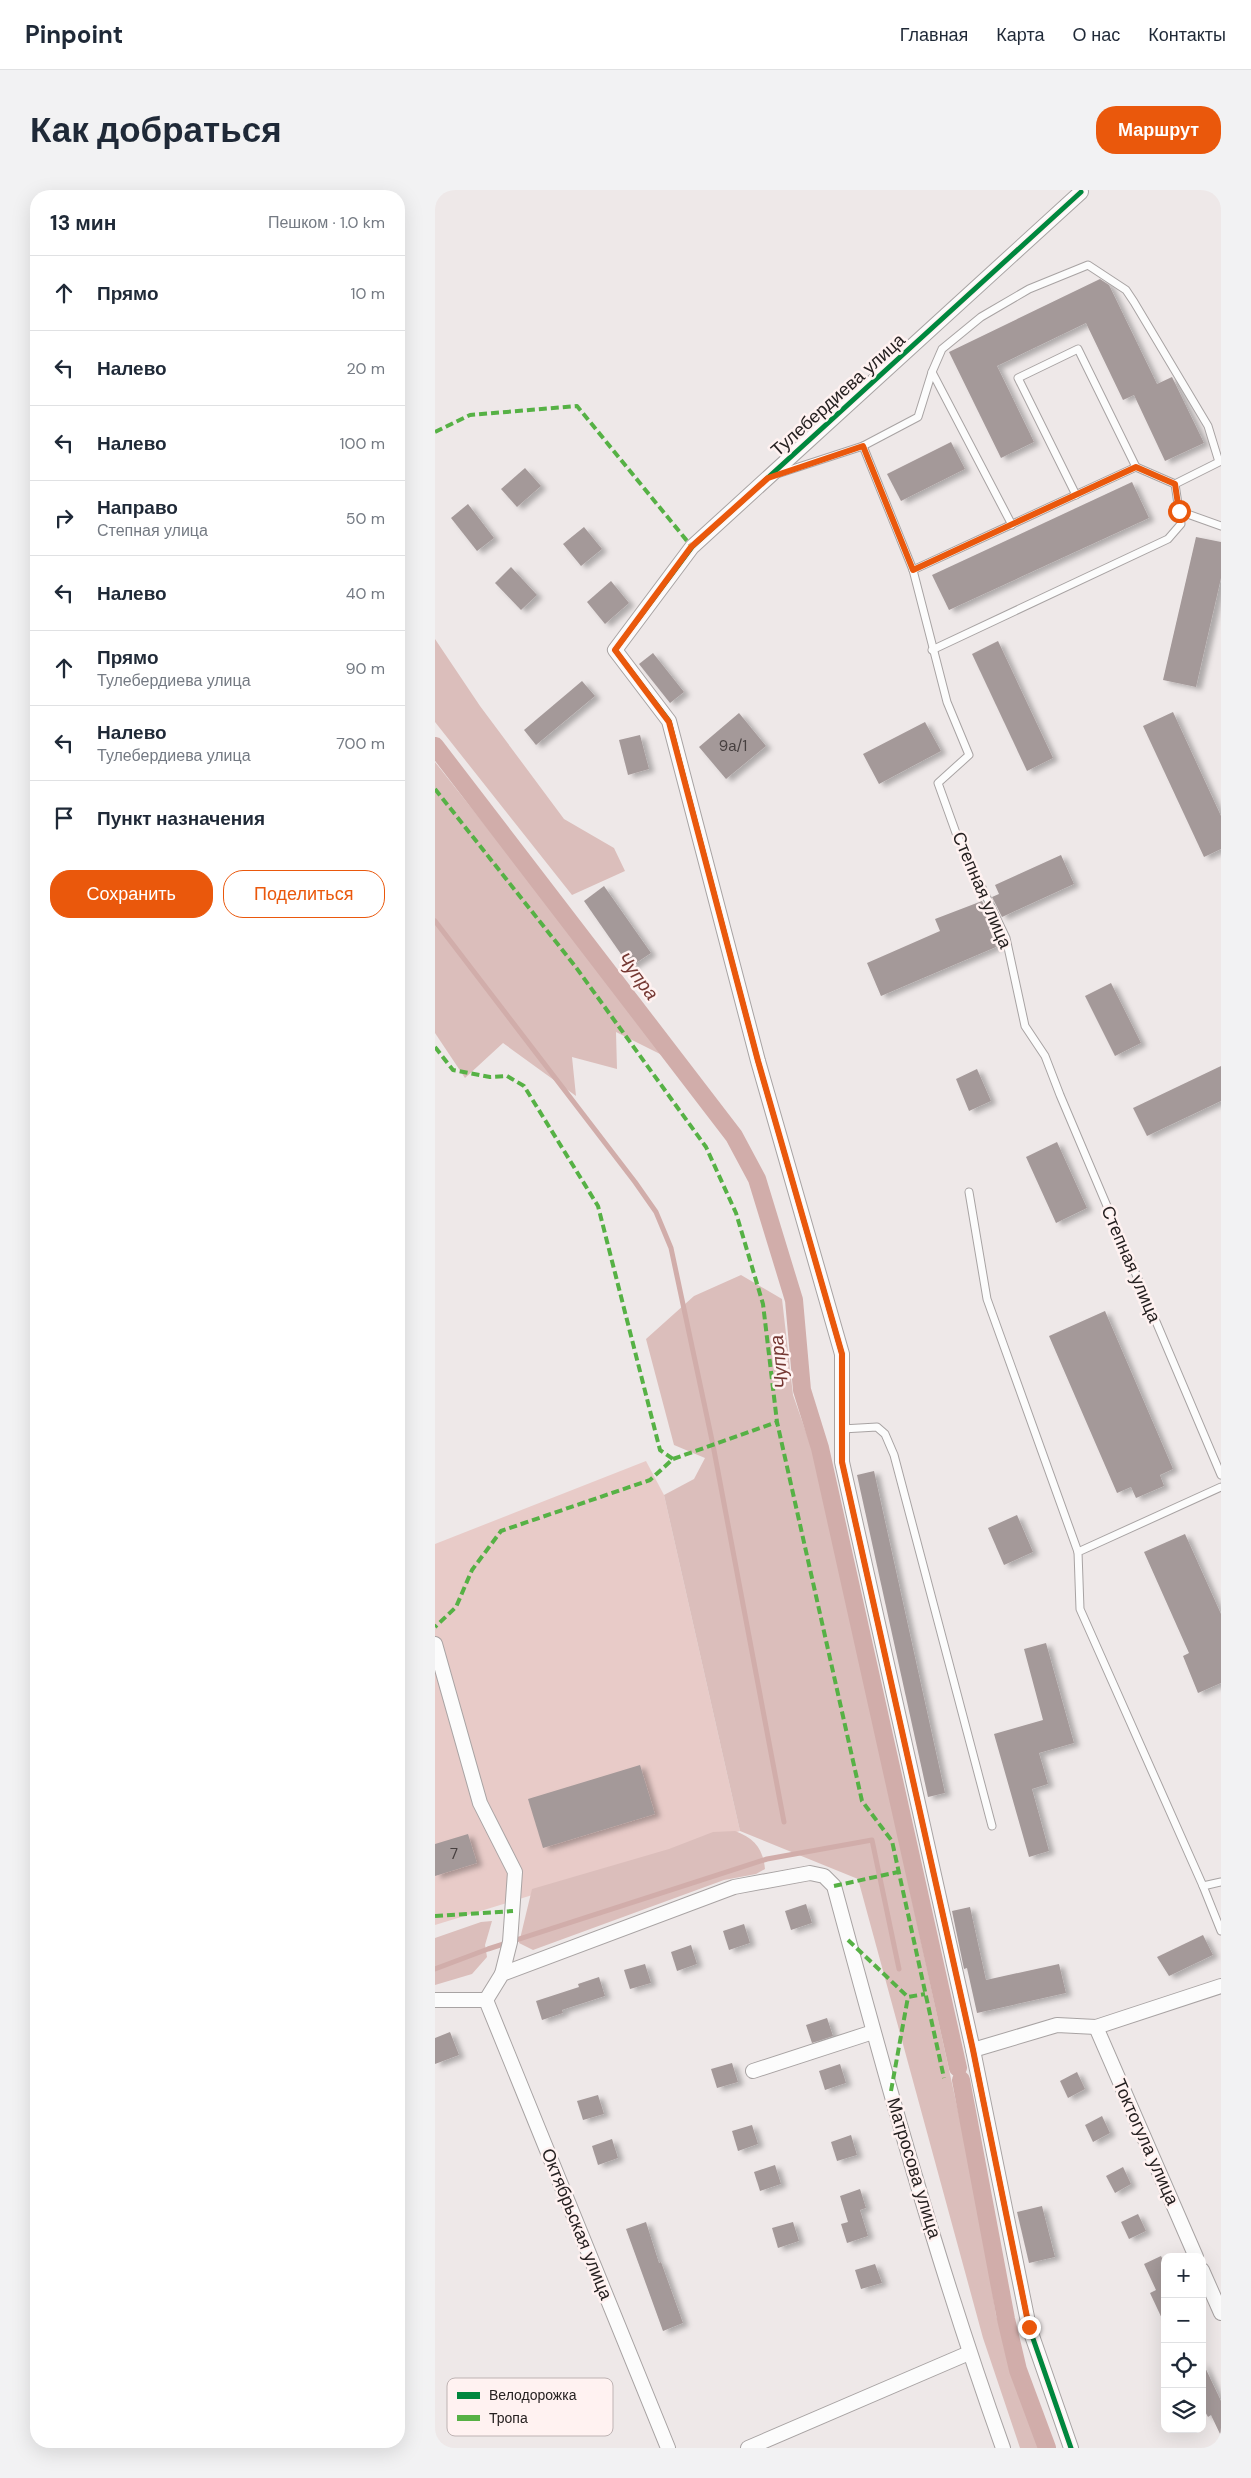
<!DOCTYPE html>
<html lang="ru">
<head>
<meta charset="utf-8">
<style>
  body { margin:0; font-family:"DM Sans",sans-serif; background:#f2f2f3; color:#1f2937 }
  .controls { position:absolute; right:15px; bottom:15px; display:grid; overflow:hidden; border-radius:10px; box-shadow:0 5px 20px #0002 }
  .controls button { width:45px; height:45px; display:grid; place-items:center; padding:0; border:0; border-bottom:1px solid #e0e1e3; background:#fff; color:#1f2937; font:25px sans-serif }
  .stop { position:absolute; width:15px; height:15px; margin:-11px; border:4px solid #ea580c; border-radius:50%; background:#fff }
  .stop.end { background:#ea580c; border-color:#fff; box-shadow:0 1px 5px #0008 }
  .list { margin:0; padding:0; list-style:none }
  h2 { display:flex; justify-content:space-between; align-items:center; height:65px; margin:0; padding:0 20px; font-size:21px }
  h2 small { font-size:16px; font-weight:400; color:#747a83 }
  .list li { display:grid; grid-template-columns:32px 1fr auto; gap:15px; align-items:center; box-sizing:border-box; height:75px; padding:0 20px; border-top:1px solid #e0e1e3 }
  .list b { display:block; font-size:19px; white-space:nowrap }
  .list p { margin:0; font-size:16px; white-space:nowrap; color:#747a83 }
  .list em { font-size:16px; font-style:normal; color:#747a83 }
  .actions { display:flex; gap:10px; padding:15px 20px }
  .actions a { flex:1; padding:11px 0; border:1px solid #ea580c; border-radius:20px; text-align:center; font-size:18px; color:#ea580c }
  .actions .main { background:#ea580c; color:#fff }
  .icon { flex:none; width:28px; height:28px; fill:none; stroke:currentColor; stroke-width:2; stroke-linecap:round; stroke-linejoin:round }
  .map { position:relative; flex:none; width:786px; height:2258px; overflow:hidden; border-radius:20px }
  header { display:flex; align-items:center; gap:30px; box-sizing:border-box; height:70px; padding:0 25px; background:#fff; border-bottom:1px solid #e0e1e3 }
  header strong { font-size:24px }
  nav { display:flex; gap:28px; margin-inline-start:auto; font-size:18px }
  .intro { display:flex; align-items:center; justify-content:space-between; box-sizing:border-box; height:120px; padding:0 30px }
  h1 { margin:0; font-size:35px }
  .button { padding:12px 22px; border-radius:20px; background:#ea580c; color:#fff; font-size:18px; font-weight:700 }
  main { display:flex; gap:30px; padding:0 30px }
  aside { flex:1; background:#fff; border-radius:20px; box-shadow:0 5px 20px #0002 }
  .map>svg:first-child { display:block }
  .green { fill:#e8cbc8 }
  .forest { fill:#dbbebb }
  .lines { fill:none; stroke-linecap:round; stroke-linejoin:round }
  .stream { stroke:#d1adaa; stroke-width:5 }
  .canal { stroke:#d1adaa; stroke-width:18 }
  .building { fill:#a49999; filter:url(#shadow) }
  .service-casing { stroke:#a8a3a3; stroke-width:9 }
  .minor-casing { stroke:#a8a3a3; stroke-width:16 }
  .service { stroke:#fcfcfc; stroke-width:7 }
  .minor { stroke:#fcfcfc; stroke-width:14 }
  .quiet { stroke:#56b145; stroke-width:4; stroke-dasharray:8 4; stroke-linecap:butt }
  .cycleway-casing { stroke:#fff2f1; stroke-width:8 }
  .cycleway { stroke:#00873e; stroke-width:5 }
  .route { stroke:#ea580c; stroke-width:6 }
  .labels { text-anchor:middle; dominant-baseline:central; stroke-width:5; stroke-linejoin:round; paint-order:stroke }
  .number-label { font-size:15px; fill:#463f3f }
  .street-label { font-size:18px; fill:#262121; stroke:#fff2f1 }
  .water-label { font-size:19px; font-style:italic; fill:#753833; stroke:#fff2f1 }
  .key { fill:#fff2f1; stroke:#beb3b3; stroke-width:1 }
  .key-label { font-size:14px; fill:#262121 }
</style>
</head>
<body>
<header>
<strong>Pinpoint</strong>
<nav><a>Главная</a><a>Карта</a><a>О нас</a><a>Контакты</a></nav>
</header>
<div class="intro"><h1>Как добраться</h1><a class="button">Маршрут</a></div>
<main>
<aside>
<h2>13 мин<small>Пешком · 1.0 km</small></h2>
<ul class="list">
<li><svg class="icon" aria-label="ahead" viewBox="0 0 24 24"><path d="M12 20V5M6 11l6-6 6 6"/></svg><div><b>Прямо</b></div><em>10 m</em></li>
<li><svg class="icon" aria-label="left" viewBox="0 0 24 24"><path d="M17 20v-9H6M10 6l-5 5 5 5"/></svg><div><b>Налево</b></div><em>20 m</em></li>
<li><svg class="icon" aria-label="left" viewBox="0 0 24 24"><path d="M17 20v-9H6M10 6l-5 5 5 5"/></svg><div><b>Налево</b></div><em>100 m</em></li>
<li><svg class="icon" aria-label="right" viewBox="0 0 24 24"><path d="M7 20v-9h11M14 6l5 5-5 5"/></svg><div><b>Направо</b><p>Степная улица</p></div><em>50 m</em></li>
<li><svg class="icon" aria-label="left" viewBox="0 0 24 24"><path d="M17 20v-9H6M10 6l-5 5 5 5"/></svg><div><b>Налево</b></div><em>40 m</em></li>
<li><svg class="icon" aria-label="ahead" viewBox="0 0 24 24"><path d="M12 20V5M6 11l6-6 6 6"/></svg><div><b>Прямо</b><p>Тулебердиева улица</p></div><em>90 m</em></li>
<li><svg class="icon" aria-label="left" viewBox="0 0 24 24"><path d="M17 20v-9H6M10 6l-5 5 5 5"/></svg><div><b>Налево</b><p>Тулебердиева улица</p></div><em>700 m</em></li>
<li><svg class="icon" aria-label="arrive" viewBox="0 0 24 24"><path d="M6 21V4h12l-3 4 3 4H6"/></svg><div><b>Пункт назначения</b></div></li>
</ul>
<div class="actions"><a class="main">Сохранить</a><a>Поделиться</a></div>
</aside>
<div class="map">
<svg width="786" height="2258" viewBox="0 0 786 2258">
  <defs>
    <filter id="shadow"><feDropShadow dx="5.5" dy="3" stdDeviation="2.5" flood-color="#0004"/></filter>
  </defs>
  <rect width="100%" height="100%" fill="#eee8e8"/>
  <path class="green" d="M211 1271 229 1305 305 1641 0 1735V1354Z"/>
  <g class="forest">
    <path d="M0 449 45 516 129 629 179 658 190 681 137 705 0 532Z"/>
    <path d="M0 572 235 869 181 842 182 879 137 867 141 906 68 853 30 888 0 843Z"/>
    <path d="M306 1085 347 1109 358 1205 379 1265 449 1582 544 2017 561 2125 578 2184 605 2258H585L548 2148 423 1689 305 1641 229 1305 259 1289 270 1268 239 1255 211 1149 259 1106Z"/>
    <path d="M300 1641C319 1648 328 1658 330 1679L321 1684 289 1690 98 1760 84 1753 97 1699 234 1659 278 1642Z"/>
    <path d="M57 1731 50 1755 52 1767 37 1784 0 1795V1748L46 1732Z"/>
  </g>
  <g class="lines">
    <g class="stream">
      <path d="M0 731 200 992 221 1022 236 1058 278 1255 349 1632"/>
      <path d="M0 1779 53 1759 332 1669 437 1650 464 1779"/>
    </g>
    <g class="canal">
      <path d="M0 556 299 946 322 989 359 1110 367 1200 385 1258 523 1878"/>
      <path d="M526 1890 571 2129 583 2180 612 2258"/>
    </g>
  </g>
  <g class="building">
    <path d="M665 89 674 95 722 194 737 187 769 253 730 271 699 205 688 210 651 133 562 176 599 252 566 268 514 162Z"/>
    <path d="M516 252 530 279 466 311 452 284Z"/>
    <path d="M90 278 106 296 82 317 66 299Z"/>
    <path d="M697 292 714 328 514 420 497 385Z"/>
    <path d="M33 314 59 348 42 361 16 328Z"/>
    <path d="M149 337 167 359 146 376 128 354Z"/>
    <path d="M761 347 786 352V388L761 497 728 490Z"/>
    <path d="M76 377 102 405 86 420 60 393Z"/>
    <path d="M176 391 194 413 170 434 152 412Z"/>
    <path d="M563 451 618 568 592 581 537 464Z"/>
    <path d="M218 463 249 502 235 513 204 474Z"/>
    <path d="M147 491 160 506 101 555 89 540Z"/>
    <path d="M738 522 786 626V659L769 667 708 536Z"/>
    <path d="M304 523 331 556 291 589 264 557Z"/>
    <path d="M490 532 506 561 444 594 428 564Z"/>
    <path d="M205 545 214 579 193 585 184 550Z"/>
    <path d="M626 665 639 694 567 727 557 707 564 704 560 695Z"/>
    <path d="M169 696 216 763 195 777 149 711Z"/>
    <path d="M547 711 557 731 552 733 561 757 446 806 432 773 505 741 500 729Z"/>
    <path d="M676 793 706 853 680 866 650 806Z"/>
    <path d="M786 876V911L712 946 698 918Z"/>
    <path d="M542 879 556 911 534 921 521 889Z"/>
    <path d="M622 952 652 1018 621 1033 591 967Z"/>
    <path d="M670 1121 738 1279 725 1285 729 1296 701 1308 696 1297 682 1303 614 1146Z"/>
    <path d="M439 1281 510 1603 493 1607 422 1285Z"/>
    <path d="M582 1325 598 1362 569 1375 553 1338Z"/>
    <path d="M750 1344 786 1424V1493L763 1503 748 1466 754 1463 709 1362Z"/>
    <path d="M611 1453 639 1553 604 1563 613 1594 597 1599 614 1661 594 1667 559 1544 608 1530 589 1459Z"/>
    <path d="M205 1575 220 1624 108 1658 93 1609Z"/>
    <path d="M33 1644 42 1673 0 1686V1654Z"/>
    <path d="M371 1714 377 1733 356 1740 350 1721Z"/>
    <path d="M535 1717 551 1790 624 1774 631 1803 542 1823 532 1778 529 1779 517 1721Z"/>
    <path d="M309 1734 315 1753 294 1760 288 1741Z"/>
    <path d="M768 1745 778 1765 734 1786 722 1767Z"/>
    <path d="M256 1755 262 1774 242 1781 236 1762Z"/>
    <path d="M210 1774 216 1793 195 1799 189 1780Z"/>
    <path d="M164 1787 170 1806 127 1820 128 1823 107 1830 101 1811 144 1797 143 1794Z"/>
    <path d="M392 1828 398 1846 377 1853 371 1835Z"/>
    <path d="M15 1842 24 1865 0 1874V1848Z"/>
    <path d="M297 1873 303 1892 282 1898 276 1879Z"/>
    <path d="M405 1874 411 1893 390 1900 384 1881Z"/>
    <path d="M642 1882 650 1899 633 1908 625 1891Z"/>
    <path d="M163 1905 169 1924 148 1930 142 1911Z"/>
    <path d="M667 1926 675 1943 658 1952 650 1935Z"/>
    <path d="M317 1935 323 1954 303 1961 297 1941Z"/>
    <path d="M416 1945 422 1965 402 1971 396 1952Z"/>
    <path d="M177 1949 183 1968 163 1975 157 1956Z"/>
    <path d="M340 1975 346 1994 325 2001 319 1982Z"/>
    <path d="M688 1977 696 1994 680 2003 671 1986Z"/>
    <path d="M425 1999 431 2018 425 2020 433 2046 412 2053 406 2034 413 2032 405 2006Z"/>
    <path d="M607 2016 620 2067 594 2073 582 2022Z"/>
    <path d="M703 2024 711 2041 694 2049 686 2032Z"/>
    <path d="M211 2032 224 2073 226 2072 248 2133 228 2141 191 2039Z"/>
    <path d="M358 2032 364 2051 343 2058 337 2038Z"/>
    <path d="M726 2066 730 2074V2135L715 2103 721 2100 709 2074Z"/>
    <path d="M440 2074 447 2093 426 2099 420 2080Z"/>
    <path d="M767 2171 786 2211V2246L776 2225 773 2227 767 2216Z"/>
  </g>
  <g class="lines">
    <defs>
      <g id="service">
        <path d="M497 182 577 335"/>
        <path d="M428 256 478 380 512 512 534 565 503 593 521 643 571 748 590 836 610 866 625 905 786 1285"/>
        <path d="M342 284 428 256 483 227 497 182 507 159 546 127 594 99 653 75 691 100 699 112 773 236 784 272 740 294 701 277 478 380"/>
        <path d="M641 305 583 188 643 159 701 277"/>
        <path d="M744 321 786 336"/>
        <path d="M497 460 733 349 746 334 740 294"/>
        <path d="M534 1002 552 1109 643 1362"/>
        <path d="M407 1239 442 1237 450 1244 459 1265 557 1636"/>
        <path d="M786 1297 643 1362 645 1419 768 1696 786 1741"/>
        <path d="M768 1696 786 1692"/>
      </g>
      <g id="minor">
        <path d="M0 1454 45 1613 80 1682 75 1752 67 1784"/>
        <path d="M0 1810H51"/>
        <path d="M51 1810 67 1784 299 1697 375 1683 389 1686 399 1696C450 1885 502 2074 568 2258"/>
        <path d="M51 1810 233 2258"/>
        <path d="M661 1837 761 2067"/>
        <path d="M538 1860 622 1835 661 1837 786 1796"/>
        <path d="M318 1881 438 1842"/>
        <path d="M767 2080 786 2123"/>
        <path d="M313 2258 534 2163"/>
        <path d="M636 2258 594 2137 538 1860 407 1272V1164L323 871 234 531 180 460 257 357 646 2"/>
      </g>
    </defs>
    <use href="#service" class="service-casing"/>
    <use href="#minor" class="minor-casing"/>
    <use href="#service" class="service"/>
    <use href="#minor" class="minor"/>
    <g class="quiet">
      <path d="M0 242 35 225 142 216 257 357"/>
      <path d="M0 599 140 776 271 957 301 1023 328 1114 342 1232 427 1611 457 1651 509 1888"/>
      <path d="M0 857 18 880 55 887 72 886 89 896 163 1016 225 1260 238 1269 215 1290 66 1341 37 1380 21 1417 0 1437"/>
      <path d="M238 1269 342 1232"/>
      <path d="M399 1696 463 1682"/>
      <path d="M0 1726 78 1721"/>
      <path d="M413 1750 473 1807 490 1804"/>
      <path d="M456 1901 473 1807"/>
    </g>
    <defs>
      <path id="cycleway" d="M636 2258 594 2137 538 1860 407 1272V1164L323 871 234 531 180 460 257 357 646 2"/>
    </defs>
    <use href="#cycleway" class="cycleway-casing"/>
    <use href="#cycleway" class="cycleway"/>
  </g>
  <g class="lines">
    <path class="route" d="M594 2137 538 1860 407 1272V1164L323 871 234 532 180 460 256 357 333 288 428 256 478 380 701 277 740 294 744 321"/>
  </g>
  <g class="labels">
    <g class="number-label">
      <text x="298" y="556">9а/1</text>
      <text x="19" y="1664">7</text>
    </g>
    <g class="street-label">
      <text transform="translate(403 205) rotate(-42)">Тулебердиева улица</text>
      <text transform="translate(547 700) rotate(67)">Степная улица</text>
      <text transform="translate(696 1074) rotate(67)">Степная улица</text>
      <text transform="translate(711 1952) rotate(66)">Токтогула улица</text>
      <text transform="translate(479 1978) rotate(73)">Матросова улица</text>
      <text transform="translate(142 2034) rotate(68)">Октябрьская улица</text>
    </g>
    <g class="water-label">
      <text transform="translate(203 786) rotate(53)">Чупра</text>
      <text transform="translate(344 1172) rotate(-96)">Чупра</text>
    </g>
  </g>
  <rect x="12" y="2188" width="166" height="58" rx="8" class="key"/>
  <rect x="22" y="2202" width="23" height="7" fill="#00873e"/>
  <rect x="22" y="2225" width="23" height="6" fill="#56b145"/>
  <g class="key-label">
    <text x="54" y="2210">Велодорожка</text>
    <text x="54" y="2233">Тропа</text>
  </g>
</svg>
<div class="controls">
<button>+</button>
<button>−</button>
<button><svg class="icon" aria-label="locate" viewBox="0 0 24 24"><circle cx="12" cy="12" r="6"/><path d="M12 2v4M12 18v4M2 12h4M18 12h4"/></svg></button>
<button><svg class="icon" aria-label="layers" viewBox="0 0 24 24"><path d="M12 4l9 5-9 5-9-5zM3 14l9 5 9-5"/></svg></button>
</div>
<div class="stop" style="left:744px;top:321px"></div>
<div class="stop end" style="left:594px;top:2137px"></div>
</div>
</main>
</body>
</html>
